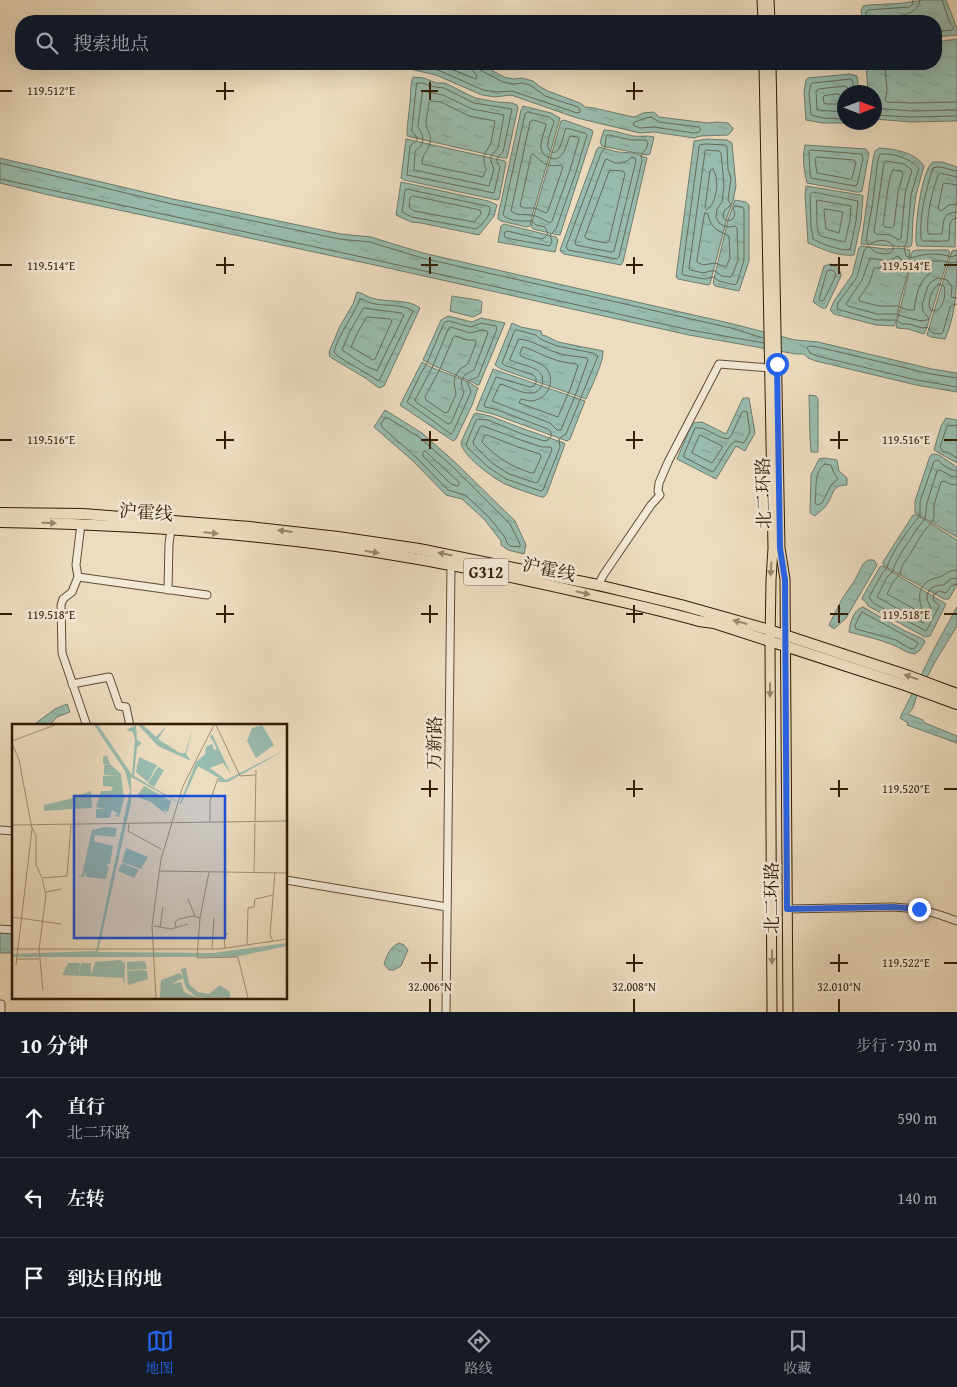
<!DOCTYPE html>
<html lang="zh">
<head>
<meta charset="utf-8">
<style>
  body { margin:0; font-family:"Gentium Book Plus","Noto Serif SC",serif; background:#242831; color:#f1f3f6 }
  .compass { position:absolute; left:837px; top:85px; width:45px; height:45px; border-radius:50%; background:#171b24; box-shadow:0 5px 20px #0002; rotate:90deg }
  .stop { position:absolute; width:15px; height:15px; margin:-11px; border:4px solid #2563eb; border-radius:50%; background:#fff }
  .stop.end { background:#2563eb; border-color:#fff; box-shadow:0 1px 5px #0008 }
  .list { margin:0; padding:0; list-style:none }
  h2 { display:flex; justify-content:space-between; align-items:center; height:65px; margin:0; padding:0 20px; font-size:21px }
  h2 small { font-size:16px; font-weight:400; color:#9ea1a6 }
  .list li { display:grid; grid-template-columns:32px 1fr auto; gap:15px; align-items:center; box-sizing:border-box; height:80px; padding:0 20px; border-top:1px solid #363941 }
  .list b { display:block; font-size:19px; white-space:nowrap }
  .list p { margin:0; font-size:16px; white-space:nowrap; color:#9ea1a6 }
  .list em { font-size:16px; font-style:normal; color:#9ea1a6 }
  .icon { flex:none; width:28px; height:28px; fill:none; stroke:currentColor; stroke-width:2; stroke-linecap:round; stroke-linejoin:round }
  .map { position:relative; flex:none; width:957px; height:1012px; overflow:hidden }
  .search { position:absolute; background:#171b24; box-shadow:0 5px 20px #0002; left:15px; right:15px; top:15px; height:55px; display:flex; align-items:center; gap:12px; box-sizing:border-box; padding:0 18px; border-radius:20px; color:#9ea1a6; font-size:19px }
  .sheet { height:305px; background:#171b24 }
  nav { display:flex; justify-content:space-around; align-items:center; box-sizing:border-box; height:70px; border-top:1px solid #363941; background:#171b24; font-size:14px; color:#9ea1a6 }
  nav a { display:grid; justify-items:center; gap:2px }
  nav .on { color:#2563eb }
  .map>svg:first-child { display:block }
  .water { fill:url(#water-ripples); stroke:#6f7c6c }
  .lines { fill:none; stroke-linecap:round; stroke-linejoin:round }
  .shore { stroke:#646c5a; stroke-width:1 }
  .minor-casing { stroke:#5f4c34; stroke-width:9 }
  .major-casing { stroke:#301b05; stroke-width:11 }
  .highway-casing { stroke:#301b05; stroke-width:12 }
  .minor { stroke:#f3e9d6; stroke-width:7 }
  .major { stroke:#edddc0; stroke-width:9 }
  .highway { stroke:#edddc0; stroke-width:10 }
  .oneway { fill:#98866c }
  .route { stroke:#2563eb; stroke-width:6 }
  .ticks { fill:none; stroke:#301b05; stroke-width:2 }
  .labels { text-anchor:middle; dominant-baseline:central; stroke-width:5; stroke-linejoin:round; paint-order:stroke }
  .shield { fill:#f3e9d6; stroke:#6a5944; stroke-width:1 }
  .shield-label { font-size:16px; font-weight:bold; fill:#301b05 }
  .street-label { font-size:18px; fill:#301b05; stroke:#f3e9d6 }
  .inset-road { fill:none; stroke:#a18f75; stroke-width:1 }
  .view { fill:#1d4ed8; fill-opacity:0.15; stroke:#1d4ed8; stroke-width:2.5 }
  .inset-edge { fill:none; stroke:#301b05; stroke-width:2.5 }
  .ticks-label { font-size:12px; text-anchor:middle; fill:#301b05; stroke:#f3e9d6; stroke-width:5; stroke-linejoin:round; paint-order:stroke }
</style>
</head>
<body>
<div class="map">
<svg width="957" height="1012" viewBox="0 0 957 1012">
  <defs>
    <pattern id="water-ripples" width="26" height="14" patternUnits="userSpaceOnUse" patternTransform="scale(1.25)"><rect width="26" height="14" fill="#99bcb0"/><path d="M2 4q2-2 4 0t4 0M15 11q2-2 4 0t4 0" fill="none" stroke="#84a196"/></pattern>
  </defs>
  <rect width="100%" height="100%" fill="#edddc0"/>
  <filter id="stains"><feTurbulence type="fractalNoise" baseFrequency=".004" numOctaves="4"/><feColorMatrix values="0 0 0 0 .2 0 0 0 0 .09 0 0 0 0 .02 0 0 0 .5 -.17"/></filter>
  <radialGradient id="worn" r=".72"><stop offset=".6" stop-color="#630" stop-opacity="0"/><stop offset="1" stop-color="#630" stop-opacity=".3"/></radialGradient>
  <g class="water">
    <path d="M923 0H946L957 28V35L936 37V21H863L861 11 863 6C872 4 879 5 887 4 899 4 911 2 923 0Z"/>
    <path d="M957 39V121L910 122 875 119 874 92H868L866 64H936V42Z"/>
    <path d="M412 64H473L484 66 504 77 513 79 522 78 533 81 539 86 548 91 580 103 585 107 594 108 633 117 637 116 643 113 654 112 659 117 708 123 717 122 728 123 733 128 732 131 728 135 701 136 694 138 654 132 640 133 577 118 511 95 495 97 482 95 436 75 410 69Z"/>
    <path d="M850 74 857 76 859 92H844V122L860 123H823L806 120 804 92 806 80 808 78Z"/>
    <path d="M413 77 424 78 436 83H445L475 98 498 102 512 103 517 105 518 108 507 158H503L407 136C407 124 409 114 410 102 411 94 410 85 413 77Z"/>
    <path d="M523 106 551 113 560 118 533 213 530 226 527 227 501 221 498 219V216L521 110Z"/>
    <path d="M564 120 592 130 593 132 560 235H558L533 229 531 226 561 121Z"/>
    <path d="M604 130C614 130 623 134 633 136 640 137 647 135 654 137L650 154 647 155 602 146 600 142Z"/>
    <path d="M406 139 505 161 506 163 499 199 497 200 404 180 401 178Z"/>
    <path d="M707 139 727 140 732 143 736 186 733 201 728 214 710 284 708 285 678 279 676 277 694 141Z"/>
    <path d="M805 145 866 149 869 153 862 191 861 192H856L807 183C804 171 802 157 805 145Z"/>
    <path d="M599 147 618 152 633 153 647 158 623 262 621 265 564 254 561 252 560 250 597 149Z"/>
    <path d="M879 148C894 149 915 152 924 166L916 195 913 218 912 243 911 246 909 247 861 244 873 159 875 151Z"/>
    <path d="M0 158 173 199 341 234 371 237 423 253 733 324 795 340 818 342 932 369 957 373V392L916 385 816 361 808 358 804 354H796L689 335 370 264 49 195 0 183Z"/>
    <path d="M933 162H942L957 167C957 194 955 220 955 247L917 246 916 242C915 226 921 171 933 162Z"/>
    <path d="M401 182 488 201 497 205 494 216 479 235 421 223 411 222 396 215Z"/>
    <path d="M806 186 861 195 863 196 861 221 854 255C839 257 822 249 808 243L805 194Z"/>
    <path d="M735 200 746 202 749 205V261L739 291 715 286 713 283 728 220Z"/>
    <path d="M504 224 556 237 558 240 555 252 498 242 501 226Z"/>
    <path d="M861 246 886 249 899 248 910 250 907 275 899 305 897 319 894 326 876 325 834 314 830 310 834 301 852 275 859 248Z"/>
    <path d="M917 250H948L950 252 926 330 924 334 908 329 897 328 896 326 908 276 911 254 913 251Z"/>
    <path d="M957 250C957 280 957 312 945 339L931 337 927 335 952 251Z"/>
    <path d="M831 264C836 267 841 269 841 276L826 308H822L813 302 824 266Z"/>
    <path d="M357 292C363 293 367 297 372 298 387 303 407 298 420 308L384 386 379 388 367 379 330 357 329 352 340 326 353 304Z"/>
    <path d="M452 296 478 300 482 302 481 313 473 317 450 311Z"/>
    <path d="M448 316 472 322 481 318 505 323 479 385H477L474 383 432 365 423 360 441 320Z"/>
    <path d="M512 323 521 327 541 331 542 335 546 336 558 342 603 351C604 361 591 388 586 399L501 369 495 365Z"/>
    <path d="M422 362C439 373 461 376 478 388L472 405 456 439 453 441 400 405Z"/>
    <path d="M493 369 585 401 570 439 567 441 493 414 476 410Z"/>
    <path d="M809 395 816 396 818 399V452H811L810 438Z"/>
    <path d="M743 398H749L755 433 745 451 736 446 716 479 677 459 692 423 702 422 726 434Z"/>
    <path d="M385 410 422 433 457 464 515 521 526 545 524 554 508 550 501 545V541L484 519 462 499 446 495 413 461 374 427Z"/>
    <path d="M476 413 490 416 524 429 564 443 565 444 547 493 544 497H541C530 493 516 489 505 484 493 478 461 455 461 442L474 414Z"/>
    <path d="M946 418 957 420V463L934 450 941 426Z"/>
    <path d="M933 454 939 455 957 467V537L915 513V501L930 456Z"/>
    <path d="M824 458 837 460 839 471 847 478V485C830 485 834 497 825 507 822 510 818 513 815 516L810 513 811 475 819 459Z"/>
    <path d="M913 515H917L957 540V585L949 599H944L884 566 883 564V562Z"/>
    <path d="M868 560H874L877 565 846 618 834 629 829 625 842 599 855 580 863 564Z"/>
    <path d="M882 566 946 604 930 636 925 637 868 606 866 602 862 599 863 596 880 567Z"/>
    <path d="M863 607 903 630 923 639 925 642 920 650 915 654C906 653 901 648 893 645 879 639 864 636 849 632 850 623 853 610 863 607Z"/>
    <path d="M957 607V626L935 662 916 698 913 708 908 714 923 720 925 723 957 736V743L907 725 908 723 900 718 935 647Z"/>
    <path d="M67 704 70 712 57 717 49 726H32L55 709Z"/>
    <path d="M0 931 14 932V953H0Z"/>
    <path d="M399 943 404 945 408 950 401 966 394 970H389L384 964C387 955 390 947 399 943Z"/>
  </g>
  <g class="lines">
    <g class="shore">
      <path d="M867 21 866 12 868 10 909 7 912 5 913 0"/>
      <path d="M874 21V17L875 16C890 16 918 19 920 0"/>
      <path d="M936 32 952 30 954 28 950 23 942 0"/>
      <path d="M416 64 418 65 438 70 483 90 496 92 512 91 577 113 580 112V110L578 107 545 96 530 85 522 83 513 84 503 82 480 70 478 67V64"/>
      <path d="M438 64 476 79 477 76 473 71 472 64"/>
      <path d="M885 64 887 91 885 100 887 102 911 103 957 102"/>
      <path d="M417 83H422L435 87 444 88 474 103 512 109 503 152 497 158V162L500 167 494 193 407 175 410 146C419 139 419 140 412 131Z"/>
      <path d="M423 91 443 95 472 109 504 115 498 148 491 156V161L494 169 489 186 414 170 415 151 421 146 423 140 422 134 418 127Z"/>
      <path d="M839 94 843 101 842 104H826L824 103 823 98 824 96Z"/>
      <path d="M431 101 441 102 469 116 495 121 491 143 484 155V163L486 170 483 177 422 164C422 152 429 152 430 142 432 134 426 130 426 123 426 116 429 109 429 103Z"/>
      <path d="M874 108 911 111 957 110"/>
      <path d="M528 112 549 117 554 121V123C552 128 544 147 550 151 552 153 555 153 557 151 561 148 564 133 566 128L585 133 587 135 576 172 556 229 550 235 552 241 550 246 506 238 504 236 505 232 507 231 541 239 544 238 548 234 545 227 536 225 532 221C523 221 510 222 503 215L525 114Z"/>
      <path d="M844 112 817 110 816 91 818 89 845 86 847 87 848 92"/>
      <path d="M874 115 911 117 957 116"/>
      <path d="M651 117 659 122 699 127 701 130 699 132 694 133 654 127 640 128 633 125 634 122C641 121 644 117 651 117Z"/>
      <path d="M844 119 823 118 811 115 809 93 811 84 813 83 851 79 853 82 854 92"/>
      <path d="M534 120 546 124C545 132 540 140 541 148 542 152 544 156 548 157 563 165 566 145 570 136L577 137 579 139 570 170 552 221 550 223C546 221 536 215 531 215 523 214 517 216 511 211L530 122Z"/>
      <path d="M609 135 631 140H646L648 143 646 149 641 155 642 161 619 257 617 259 568 250 566 247 601 153 605 148 606 137Z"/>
      <path d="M707 144 725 145 727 147 728 170 731 178 728 200 731 205 724 211 723 218 728 221 733 219 735 214 733 208 735 206 742 207 744 209V260L737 283 735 285 719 281 714 277 705 279 683 275 682 273 699 147 700 145Z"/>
      <path d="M706 150 719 151 721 153 724 185 722 202 717 209 716 217 719 223 724 226 729 227 735 226 737 228 738 260 732 276 730 277 722 276 715 271H710L704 273 690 270 689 268 705 152Z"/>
      <path d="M811 150 862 154 863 159 857 185 855 186 811 178 810 173 809 152Z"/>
      <path d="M533 154C543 162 545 168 561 165L563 167 548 211 546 213 535 208H524L520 206 531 156Z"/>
      <path d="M632 157 635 158 636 161 614 251 611 252 576 245 575 242 605 160 607 159C616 165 624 165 632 157Z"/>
      <path d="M817 157 854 160 856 163 852 178 850 179 817 173 815 160Z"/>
      <path d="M887 161 904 164 912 170 905 194 901 238 899 240 890 235 876 234 874 232 884 163Z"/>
      <path d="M0 163 172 204 339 239 370 242 422 258 731 328 763 338"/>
      <path d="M713 169C720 180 717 202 707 210L705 208 710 171Z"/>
      <path d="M610 170 623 171 625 174 609 241 606 243 587 239 585 237Z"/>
      <path d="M893 170 901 171 903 174 898 192 894 226 892 228 885 227 883 225C885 214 888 176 893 170Z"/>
      <path d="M957 171C949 170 941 165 933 168 926 190 919 216 921 239L923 241H948L949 239 950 223 953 219 957 218"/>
      <path d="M957 177 940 173 938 175C932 193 926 215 928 234H942C944 223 941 213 957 212"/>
      <path d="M0 179 371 259 690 330 764 343"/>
      <path d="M957 185 945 183 943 184 938 209 941 211 949 205 957 204"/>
      <path d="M406 189 487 206 490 207C491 215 483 224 476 229L412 217 402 212 405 191Z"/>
      <path d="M813 192 858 201 856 221 850 250C838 250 824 245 813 239L811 226 810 195Z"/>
      <path d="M413 196 480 210 481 214 474 222 414 211 409 207 410 198Z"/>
      <path d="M817 200 851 206 850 220 845 242 824 237 819 235 817 225Z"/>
      <path d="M825 209 843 212 839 233 826 229 824 211Z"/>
      <path d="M705 213 708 214C711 229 717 230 729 236L730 258 726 267 715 263 703 265 697 262Z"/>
      <path d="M957 255 951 257C939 252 922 254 911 258L906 256 904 247 907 242 911 195 919 168C909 158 894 153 880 154L878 159 873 200 866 241 869 245C876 240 886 238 893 245 895 257 882 254 875 252L870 247H867L864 251 857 277 838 303 837 309 876 320H896L902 324H909L922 328 927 327 933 333 941 334 943 332 950 307 953 305 957 304"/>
      <path d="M957 262 950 263 943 261H920L910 264 904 262 898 256 888 261 870 258 862 280 846 304 848 306 877 314H896L905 317 921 321 927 320 929 319 923 311 922 305 928 286 931 282 938 278 947 280 952 287 951 297 957 298"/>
      <path d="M896 266C901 269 906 272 913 272 920 271 923 268 930 270V273C918 282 916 297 914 310H908L897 306H879L859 301V298L869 284 874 268H888Z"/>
      <path d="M830 270 834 271 836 275 824 300 821 301 819 299 827 271Z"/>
      <path d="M939 284 944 286C947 294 942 317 930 309 927 302 932 288 939 284Z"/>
      <path d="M360 299C364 299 367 302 371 303 385 307 401 303 413 311L379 381 339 357 334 352C339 333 353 317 360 299Z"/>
      <path d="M364 308 401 313 404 315 377 371 366 366 342 350 350 331Z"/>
      <path d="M367 317 390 319 392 321 375 359 373 360 351 347 357 334Z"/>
      <path d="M449 321 471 327 481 323 496 326 497 329 478 377C464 382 467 380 471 392L453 432 451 434 407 402 420 375 427 363 444 323Z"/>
      <path d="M451 327 470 333 482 330 487 331 488 333 474 370C461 376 459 380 464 393L451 423 448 424 416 402 415 400 433 366 447 332 449 328Z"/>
      <path d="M517 330 536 335 540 339 557 346 593 353 598 356 566 434 559 439 560 447 543 490 541 491 506 479 488 467 468 448 466 445 476 420 478 419 488 420 522 434 544 441 548 440 551 437V432L548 429 495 409 485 407 484 405 496 377 530 387 534 386 536 383V378L533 375 504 365 502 363 514 332Z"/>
      <path d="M455 336 467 340H475L476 343 468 364 460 369 455 376 454 383 456 394 448 412 445 413 426 400 425 397 440 369 453 338Z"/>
      <path d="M519 339C533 340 542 348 555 352 565 356 576 356 587 358L588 360 577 391 561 430H557L550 423 492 401 500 384C509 386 521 394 531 393 543 393 547 376 537 370 529 365 518 364 510 360Z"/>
      <path d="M523 347C530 348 545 357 553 359 560 362 569 363 576 364L578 366 571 387 558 417 519 403 521 399C526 400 531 402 536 400 550 396 555 378 546 368 539 361 529 360 521 356L520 354Z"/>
      <path d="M957 378 931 374 818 347 809 346 807 348 810 353 817 356 917 380 957 387"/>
      <path d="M744 411 747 412 750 432 744 443 736 441 731 444 714 471 712 472 684 457V454L695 428C707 426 716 438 728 439L731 436 742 412Z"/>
      <path d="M385 418H388L419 437 453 467 510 524 520 544V547L510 546 507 543 505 537 487 515 465 495 448 490 417 458 382 427 381 424Z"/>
      <path d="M957 425 947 426 940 447 943 452H947L957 458"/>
      <path d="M483 426 521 440 542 447H551L552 450 538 482 536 483 509 474 492 463 474 445 473 442 480 427Z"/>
      <path d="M487 435 518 447 540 454 541 457 534 473H531C511 466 498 459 482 442L484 436Z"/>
      <path d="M700 435 722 446V448L712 463 692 453Z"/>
      <path d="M425 451 459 482V485L457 486 451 484 423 456V453Z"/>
      <path d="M825 464 831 465 834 473 838 479 831 485 822 503 818 505 815 503C817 490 813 472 825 464Z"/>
      <path d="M957 471C950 470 942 465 938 460L934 461 920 502V516C911 525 889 556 887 568L883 572 869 597 873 603 926 631 939 607V605L933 600 934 594 939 591 946 593 951 586 957 584"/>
      <path d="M957 477 951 476 940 470 937 471 927 503 925 519 919 526 903 550 895 564 893 571 887 577 877 597 923 623 931 609 927 599C927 588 934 585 944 585L950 579 957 578"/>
      <path d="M957 485 950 484 944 481 941 482 934 505V517L932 522 924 531 910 554 902 566 900 574 893 582 887 594 920 612 922 609C918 598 918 586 930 580 934 578 938 578 942 576 947 573 950 570 957 570"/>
      <path d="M862 612 917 642 918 644 914 649 909 648 896 640 856 629 855 626Z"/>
    </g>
    <defs>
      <g id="minor">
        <path d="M81 524 76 565 78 577 207 595"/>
        <path d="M78 577 72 592 63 599 61 605 62 653 87 726"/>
        <path d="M598 585 604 574 651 505 660 495 658 491 659 483 668 462 719 364 769 368"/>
        <path d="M168 590 169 544 171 529"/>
        <path d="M72 684 109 677 119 706 126 707 130 726"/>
        <path d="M0 830 14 831"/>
        <path d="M286 880 447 907"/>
        <path d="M787 909 893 907 919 909 940 915 957 921"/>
        <path d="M0 929 14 930"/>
        <path d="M0 1004H1V1012"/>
        <path d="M446 1012 451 565"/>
      </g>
      <g id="major">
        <path d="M762 0 763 21"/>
        <path d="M769 0 770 21"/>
        <path d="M764 64 773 548 771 580 770 641 772 1012"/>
        <path d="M771 64 780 548 785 579 788 1012"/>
      </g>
      <g id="highway">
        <path d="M0 513 83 514 250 527 338 537 419 549 598 585 681 605 766 629 909 676 957 694"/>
        <path d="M0 522C112 524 224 531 336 546 422 558 507 575 592 595 628 603 663 611 699 621L714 623 905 685 957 704"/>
      </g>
    </defs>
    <use href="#minor" class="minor-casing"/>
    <use href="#major" class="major-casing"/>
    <use href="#highway" class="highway-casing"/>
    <use href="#minor" class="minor"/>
    <use href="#major" class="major"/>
    <use href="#highway" class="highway"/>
  </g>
  <defs><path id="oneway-solid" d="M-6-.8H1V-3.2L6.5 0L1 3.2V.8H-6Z" transform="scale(1.25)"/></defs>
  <g class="oneway">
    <use href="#oneway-solid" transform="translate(49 523) rotate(1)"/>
    <use href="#oneway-solid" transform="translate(285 531) rotate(-173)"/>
    <use href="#oneway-solid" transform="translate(211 533) rotate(5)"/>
    <use href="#oneway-solid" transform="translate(372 552) rotate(9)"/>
    <use href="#oneway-solid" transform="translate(445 554) rotate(-169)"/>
    <use href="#oneway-solid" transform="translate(771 569) rotate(94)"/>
    <use href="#oneway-solid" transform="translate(583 593) rotate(13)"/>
    <use href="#oneway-solid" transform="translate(740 622) rotate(-165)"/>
    <use href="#oneway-solid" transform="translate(911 677) rotate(-160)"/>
    <use href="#oneway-solid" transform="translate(770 690) rotate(90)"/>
    <use href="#oneway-solid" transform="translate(772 957) rotate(90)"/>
  </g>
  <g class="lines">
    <path class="route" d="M777 364 780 548 785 580 787 909 893 907 919 909"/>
  </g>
  <path class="ticks" d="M225 82V100M430 82V100M634 82V100M0 91H12M216 91H234M421 91H438M626 91H643M225 257V274M430 257V274M634 257V274M839 257V274M0 265H12M216 265H234M421 265H438M626 265H643M830 265H848M944 265H957M225 431V449M430 431V449M634 431V449M839 431V449M0 440H12M216 440H234M421 440H438M626 440H643M830 440H848M944 440H957M225 605V623M430 605V623M634 605V623M839 605V623M0 614H12M216 614H234M421 614H438M626 614H643M830 614H848M944 614H957M430 780V797M634 780V797M839 780V797M421 789H438M626 789H643M830 789H848M944 789H957M430 954V972M634 954V972M839 954V972M421 963H438M626 963H643M830 963H848M944 963H957M430 999V1012M634 999V1012M839 999V1012"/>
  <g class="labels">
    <rect class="shield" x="463.5" y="558.5" width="45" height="27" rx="4"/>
    <g class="shield-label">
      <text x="486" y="572">G312</text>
    </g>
    <g class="street-label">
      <text transform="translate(763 493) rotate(-91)">北二环路</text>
      <text transform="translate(146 512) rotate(4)">沪霍线</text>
      <text transform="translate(549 569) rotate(12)">沪霍线</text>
      <text transform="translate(434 743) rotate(-89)">万新路</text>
      <text transform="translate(771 898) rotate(-90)">北二环路</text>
    </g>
  </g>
  <g transform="translate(12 724)">
    <rect width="275" height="275" fill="#edddc0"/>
    <path d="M82 1H86L120 51 123 16 121 8 114 6 124 1 125 16 130 19 125 23 122 52 168 79 184 38 193 30 194 23 200 20 202 26 205 25 198 12 200 10 219 50 211 39 198 44 214 56 275 25 216 58H206L207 54 186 42 169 80 119 53V78L86 228 201 229 275 219V222L223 233H0V230L84 227 118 66 113 47ZM126 1H131L144 13 155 1 146 15 168 29H173L181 5 174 30 179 37 146 22ZM250 1 262 21 244 34 235 17 240 4ZM95 31 98 40 109 50 112 75 107 93 102 91 107 90 100 86 98 94H84V85H92L84 83 89 67H99L101 63 91 62V52H107L92 51V41L97 40H91V33ZM127 33 145 41 136 58 124 48ZM146 43 152 46 142 63 136 59ZM132 62 159 77 156 88 151 86 155 91 139 78 124 73ZM79 67 80 84 63 85 62 73ZM61 74 60 85 32 87V81ZM93 103 105 104 103 113 83 111 82 117 101 122 98 140H94L97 143 94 155 74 153V148L72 153 65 152 70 151 80 106ZM114 124 136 133 129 145 110 138ZM110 139 127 146 122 154 106 147ZM109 236 113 240 112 264 111 254 50 251 56 239H68L67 251 69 239H79V251L83 238ZM115 238 133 237 135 245 115 246ZM174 244 177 260 186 268 197 270 208 261 218 268V274L184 273 174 264 171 254 160 260 169 258 172 268 185 274H148L149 256 168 249 171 252 169 245ZM131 246 135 247 136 255 116 261 115 247Z" fill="#99bcb0"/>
    <path class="inset-road" d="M204 1 228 52 243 51M0 17 43 1M0 19 7 36 20 105 4 241M198 97V77L206 54M243 97 244 46M117 100 116 107 149 125M0 101 275 97M20 103 24 112V141L30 154 55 152 59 101M147 147 275 149M197 148 188 194 185 234 226 233 236 274M242 148 243 99M30 155 34 171 27 225 31 266M34 168 49 165M176 175 183 192M0 193 49 200M142 202 148 203 151 183M148 203 159 205 176 200M164 203 163 198 167 195 181 192 188 194M261 217 258 211 263 148M235 221 236 184 242 183 243 175 261 171M213 224 212 214 216 209M0 225H207L275 215M200 225 202 194M4 235H27M144 274 140 202 149 135 171 62 202 1"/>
    <path class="view" d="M62 72H213V214H62Z"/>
    <rect width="275" height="275" class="inset-edge"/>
  </g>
  <g class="ticks-label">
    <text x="51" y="95">119.512°E</text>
    <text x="906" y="270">119.514°E</text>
    <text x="51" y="270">119.514°E</text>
    <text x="906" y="444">119.516°E</text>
    <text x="51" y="444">119.516°E</text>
    <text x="906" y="619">119.518°E</text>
    <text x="51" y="619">119.518°E</text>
    <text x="906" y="793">119.520°E</text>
    <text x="906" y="967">119.522°E</text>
    <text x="430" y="991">32.006°N</text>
    <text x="634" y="991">32.008°N</text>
    <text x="839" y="991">32.010°N</text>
  </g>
  <rect width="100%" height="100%" filter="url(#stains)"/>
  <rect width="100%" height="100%" fill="url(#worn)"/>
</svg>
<svg class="compass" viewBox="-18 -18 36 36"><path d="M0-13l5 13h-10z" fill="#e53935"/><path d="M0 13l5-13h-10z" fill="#9ea1a6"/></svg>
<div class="stop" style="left:777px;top:364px"></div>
<div class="stop end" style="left:919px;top:909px"></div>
<div class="search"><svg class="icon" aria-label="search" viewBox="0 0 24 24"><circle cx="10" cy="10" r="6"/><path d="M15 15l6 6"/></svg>搜索地点</div>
</div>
<section class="sheet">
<h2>10 分钟<small>步行 · 730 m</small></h2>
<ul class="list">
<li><svg class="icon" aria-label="ahead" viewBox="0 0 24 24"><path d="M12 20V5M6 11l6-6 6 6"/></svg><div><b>直行</b><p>北二环路</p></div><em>590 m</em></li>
<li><svg class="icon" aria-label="left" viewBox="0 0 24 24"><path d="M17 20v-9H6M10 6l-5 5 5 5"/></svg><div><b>左转</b></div><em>140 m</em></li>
<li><svg class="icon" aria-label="arrive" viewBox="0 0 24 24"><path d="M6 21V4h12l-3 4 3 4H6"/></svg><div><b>到达目的地</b></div></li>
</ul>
</section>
<nav>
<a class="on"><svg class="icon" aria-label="map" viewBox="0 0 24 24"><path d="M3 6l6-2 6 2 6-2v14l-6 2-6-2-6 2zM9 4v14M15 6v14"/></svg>地图</a>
<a><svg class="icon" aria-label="directions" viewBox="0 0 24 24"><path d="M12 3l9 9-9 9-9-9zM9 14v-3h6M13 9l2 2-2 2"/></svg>路线</a>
<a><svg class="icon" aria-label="saved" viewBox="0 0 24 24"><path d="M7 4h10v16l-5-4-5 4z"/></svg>收藏</a>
</nav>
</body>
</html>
